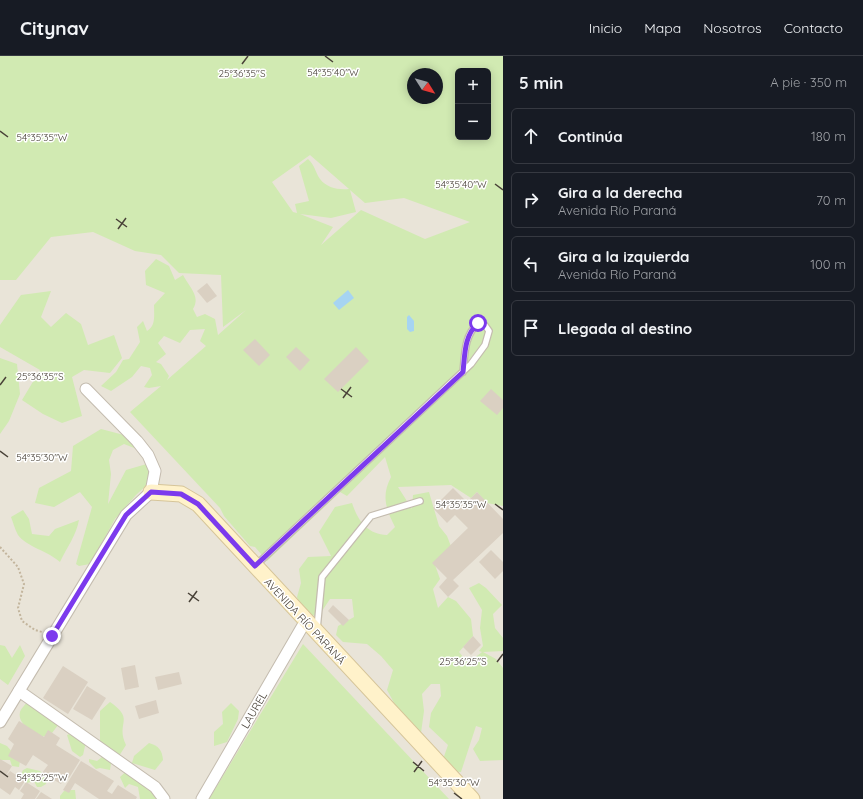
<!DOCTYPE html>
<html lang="es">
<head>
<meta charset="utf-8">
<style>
  body { margin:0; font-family:Quicksand,sans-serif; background:#242831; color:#f1f3f6 }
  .controls { position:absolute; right:12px; top:12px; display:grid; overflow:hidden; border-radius:6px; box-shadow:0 2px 10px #0003 }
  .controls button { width:36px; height:36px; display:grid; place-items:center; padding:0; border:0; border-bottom:1px solid #363941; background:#171b24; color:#f1f3f6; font:20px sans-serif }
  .compass { position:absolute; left:407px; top:12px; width:36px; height:36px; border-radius:50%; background:#171b24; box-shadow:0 2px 10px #0003; rotate:127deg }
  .stop { position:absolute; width:12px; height:12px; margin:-9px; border:3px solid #7c3aed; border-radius:50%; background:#fff }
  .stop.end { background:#7c3aed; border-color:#fff; box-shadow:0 1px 4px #0008 }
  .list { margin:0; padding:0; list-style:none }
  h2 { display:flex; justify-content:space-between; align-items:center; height:52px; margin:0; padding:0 16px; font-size:17px }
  h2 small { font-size:13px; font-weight:400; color:#9ea1a6 }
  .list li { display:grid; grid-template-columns:26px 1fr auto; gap:12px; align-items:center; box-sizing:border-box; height:56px; margin:0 8px 8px; padding:0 8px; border:1px solid #363941; border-radius:6px }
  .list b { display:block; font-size:15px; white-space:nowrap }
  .list p { margin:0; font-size:13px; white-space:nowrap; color:#9ea1a6 }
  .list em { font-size:13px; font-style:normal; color:#9ea1a6 }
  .icon { flex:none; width:22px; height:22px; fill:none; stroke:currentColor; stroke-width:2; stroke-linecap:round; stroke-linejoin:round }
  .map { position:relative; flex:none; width:503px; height:743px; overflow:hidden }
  header { display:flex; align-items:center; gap:24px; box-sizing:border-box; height:56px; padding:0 20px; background:#171b24; border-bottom:1px solid #363941 }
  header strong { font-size:19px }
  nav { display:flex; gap:22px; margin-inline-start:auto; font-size:14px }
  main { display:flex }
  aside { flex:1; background:#171b24 }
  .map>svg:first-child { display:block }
  .residential { fill:#e9e4d8 }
  .green { fill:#d1eab2; fill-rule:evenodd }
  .water { fill:#a6d4f2 }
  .building { fill:#dad0c2 }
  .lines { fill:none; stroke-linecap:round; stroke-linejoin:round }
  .lane-casing { stroke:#c4bcaf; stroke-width:8 }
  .street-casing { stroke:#c4bcaf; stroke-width:13 }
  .secondary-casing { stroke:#d6c599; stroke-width:17 }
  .path { stroke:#c3b59d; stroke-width:2; stroke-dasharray:2 2; stroke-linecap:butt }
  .lane { stroke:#fff; stroke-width:5.5 }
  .street { stroke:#fff; stroke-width:11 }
  .secondary { stroke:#fff2ca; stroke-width:15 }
  .route { stroke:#7c3aed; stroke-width:5 }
  .ticks { fill:none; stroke:#494238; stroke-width:1.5 }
  .labels { text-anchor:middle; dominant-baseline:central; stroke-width:3; stroke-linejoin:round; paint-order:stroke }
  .street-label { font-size:11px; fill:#494238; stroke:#fff }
  .ticks-label { font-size:10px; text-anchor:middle; fill:#494238; stroke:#fff; stroke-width:3; stroke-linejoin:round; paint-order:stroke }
</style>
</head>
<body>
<header>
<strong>Citynav</strong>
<nav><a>Inicio</a><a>Mapa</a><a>Nosotros</a><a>Contacto</a></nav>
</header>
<main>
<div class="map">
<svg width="503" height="743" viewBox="0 0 503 743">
  <rect width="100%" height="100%" fill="#f5f2ea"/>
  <path class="residential" d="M0 0H93L503 173V743H0Z"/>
  <g class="green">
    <path d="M0 0H503V450L487 447 477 436 471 442 451 429 398 431 412 453 413 439 429 436 439 470 447 480 452 493 435 509 440 523 433 533 438 552 448 541 456 545 471 563 473 580 459 596 468 607 482 596 479 595 483 590 480 572 482 554 469 532 479 527 486 532 502 549 493 558 495 572 503 582V595L483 596 496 603 503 612V704L480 705 473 693 479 684 482 672 476 670 461 716 446 715 441 709 448 689 429 671 431 657 441 640 440 628H431L422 638 424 655 421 677C404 668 396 650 387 634L393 614 381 600 367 588 343 586 336 579 338 570 354 561 352 543H330L318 561 301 555 297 541 301 527 299 513 308 501 331 500 319 476 335 451 352 447C358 465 367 478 387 479L395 471C386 453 381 440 391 421L385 401 347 440 340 436 267 505 255 491 250 490 224 460 220 452 130 356 161 330 149 332 144 331 152 319 150 312 141 310 132 321 111 335 101 330 116 316 123 304 129 303 140 286 137 271 143 265 147 275C156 270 154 259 154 249L165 237 146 229 145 215 156 203 169 210 175 224 183 219C189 231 201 240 193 253L197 261 205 258 215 263 218 279 246 254 223 271 221 219 179 217 161 199 135 195 93 176 51 181 16 224H0ZM458 15H488V81H458ZM413 18H437V42H413ZM310 99 349 133C338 134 327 132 320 123 315 116 316 111 308 103L299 110 309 145 295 148 297 157 293 156 272 126ZM350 134 365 147 404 142 470 166 425 183 361 154 321 189 333 171 300 158 331 162 356 156ZM205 273 200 285 206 290 167 324 169 320 161 308 156 306 166 298 158 287 164 280 180 287 190 274Z"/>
    <path d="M51 235 41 261 51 271 66 257 81 268 88 289 114 279 122 302 110 317 84 314 72 321 82 360 62 367 43 358 22 344 40 314 0 291V269L21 239Z"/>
    <path d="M0 302 17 308 20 338 9 365 0 378Z"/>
    <path d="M101 373 143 384 147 397 124 388 113 394 109 404 111 418 108 448 126 414 150 407 153 423 136 439 115 463 90 508 79 510 76 508 92 451 80 436 54 451 35 447 39 432 71 415 73 390Z"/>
    <path d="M23 454 29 463 32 478 49 480 55 473 79 464C76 480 67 491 60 506 48 495 27 491 18 479 15 474 13 466 11 461Z"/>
    <path d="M303 588 449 743H209Z"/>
    <path d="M0 589 5 590 12 602 20 589 25 600 8 629 0 623Z"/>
    <path d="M30 643 61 665 52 677 42 681C34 677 17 668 20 656 21 652 27 647 30 643Z"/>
    <path d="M110 646C136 664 115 666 126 689L119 700 112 701 110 714 100 712 96 713 89 706V703L97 705 107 697 100 689V655Z"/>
    <path d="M231 647 239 655 238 663 227 686 214 690V676L223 668 222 656Z"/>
    <path d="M76 675 86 686 83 699 80 701 72 695 67 679Z"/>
    <path d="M0 687 7 690 20 705 19 711 12 710 10 704H0Z"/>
    <path d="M149 687C159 690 162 694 163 704L155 714 132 707 134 700Z"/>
    <path d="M131 711 165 743H140L138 731 129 728 125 732 120 721Z"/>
    <path d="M27 712 40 715 47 722 46 728 41 731H37L34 725 27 727 20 720 23 714Z"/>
    <path d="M71 734H75L76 743H60V740L64 735Z"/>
  </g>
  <g class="water">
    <path d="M348 234 354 242 339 254 333 247Z"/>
    <path d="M409 259 414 265V275L410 276 407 273V261Z"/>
  </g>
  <g class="building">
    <path d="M207 227 217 240 207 247 197 235Z"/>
    <path d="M255 283 270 299 259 310 243 294Z"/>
    <path d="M296 291 310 304 300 315 286 301Z"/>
    <path d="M356 291 369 305 338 336 324 323Z"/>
    <path d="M491 333 503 344V352L497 359 480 345Z"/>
    <path d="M453 432 467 446 477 436 503 463V477L453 524 459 530 448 541 439 531 447 522 432 507 468 472 455 459 447 467 433 452Z"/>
    <path d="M491 494 503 506V515L495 523 479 506Z"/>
    <path d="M333 549 349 564 343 570 328 555Z"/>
    <path d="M473 580 481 589 471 599 463 591Z"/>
    <path d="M135 609 139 631 125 634 121 612Z"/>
    <path d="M63 610 88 626 68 658 43 642Z"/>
    <path d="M179 616 182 628 158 634 155 621Z"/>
    <path d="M87 630 106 642 92 664 73 653Z"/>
    <path d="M156 644 159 657 139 663 135 650Z"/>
    <path d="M19 665 44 681 48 674 60 682 56 689 80 704 69 722 66 720 61 728 42 717 48 709 33 699 26 710 8 700 14 688 8 683Z"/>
    <path d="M0 703 12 710 5 721 10 715 25 725 19 734 15 731 10 739 0 732Z"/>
    <path d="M81 705 114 725 107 735 112 738 118 729 137 741 136 743H99L75 727 69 737 63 734Z"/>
    <path d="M26 726 40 735 35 743H21L24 738 20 735Z"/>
    <path d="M41 736 52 743H36Z"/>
  </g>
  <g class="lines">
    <defs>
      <g id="lane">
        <path d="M256 509 471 308 485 289 489 275 484 268 478 267C464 280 465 298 463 316"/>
        <path d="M317 573 322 521 371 460 420 445"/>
      </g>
      <g id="street">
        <path d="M19 635 155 731 164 743"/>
        <path d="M0 666 126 459 151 436 155 415 148 399 137 385 86 333"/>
        <path d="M202 743 305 566"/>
      </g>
      <path id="secondary" d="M151 436 181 438 198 448 472 743"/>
    </defs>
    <use href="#lane" class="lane-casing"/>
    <use href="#street" class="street-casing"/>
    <use href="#secondary" class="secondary-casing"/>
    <path class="path" d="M0 491 18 511 24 528 18 552 22 565 35 574 42 576"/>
    <use href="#lane" class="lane"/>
    <use href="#street" class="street"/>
    <use href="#secondary" class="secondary"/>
  </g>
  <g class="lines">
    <path class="route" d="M52 580 126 459 151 436 181 438 198 448 255 510 463 316C465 298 464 280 478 267"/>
  </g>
  <path class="ticks" d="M325 0 333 6M242 8 248 0M0 75 8 81M495 128 503 134M116 163 127 171M118 173 126 162M0 329 6 321M341 333 352 341M343 342 351 331M0 395 8 401M495 448 503 454M188 537 199 545M189 546 197 535M497 606 503 598M413 706 424 715M0 715 8 721M414 716 422 705M454 737 462 743"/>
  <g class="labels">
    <g class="street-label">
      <text transform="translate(305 565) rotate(47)">AVENIDA RÍO PARANÁ</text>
      <text transform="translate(254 654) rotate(-60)">LAUREL</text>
    </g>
  </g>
  <g class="ticks-label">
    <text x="333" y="20">54°35'40"W</text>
    <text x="242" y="21">25°36'35"S</text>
    <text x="42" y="85">54°35'35"W</text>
    <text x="461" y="132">54°35'40"W</text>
    <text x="40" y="324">25°36'35"S</text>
    <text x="42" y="405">54°35'30"W</text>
    <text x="461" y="452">54°35'35"W</text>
    <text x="463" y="609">25°36'25"S</text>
    <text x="42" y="725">54°35'25"W</text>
    <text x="454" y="730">54°35'30"W</text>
  </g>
</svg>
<div class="controls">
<button>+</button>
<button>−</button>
</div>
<svg class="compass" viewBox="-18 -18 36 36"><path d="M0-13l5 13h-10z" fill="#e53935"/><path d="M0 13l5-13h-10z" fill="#9ea1a6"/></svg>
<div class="stop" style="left:478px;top:267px"></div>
<div class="stop end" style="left:52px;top:580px"></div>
</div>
<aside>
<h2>5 min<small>A pie · 350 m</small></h2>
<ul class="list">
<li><svg class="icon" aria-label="ahead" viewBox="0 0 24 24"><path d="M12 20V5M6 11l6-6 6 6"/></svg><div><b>Continúa</b></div><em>180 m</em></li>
<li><svg class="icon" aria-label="right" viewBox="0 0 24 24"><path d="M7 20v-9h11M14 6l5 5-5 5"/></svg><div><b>Gira a la derecha</b><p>Avenida Río Paraná</p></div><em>70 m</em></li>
<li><svg class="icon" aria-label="left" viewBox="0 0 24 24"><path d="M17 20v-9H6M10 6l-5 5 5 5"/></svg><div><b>Gira a la izquierda</b><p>Avenida Río Paraná</p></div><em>100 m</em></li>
<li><svg class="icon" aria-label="arrive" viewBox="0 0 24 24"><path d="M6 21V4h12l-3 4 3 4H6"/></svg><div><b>Llegada al destino</b></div></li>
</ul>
</aside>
</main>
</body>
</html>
